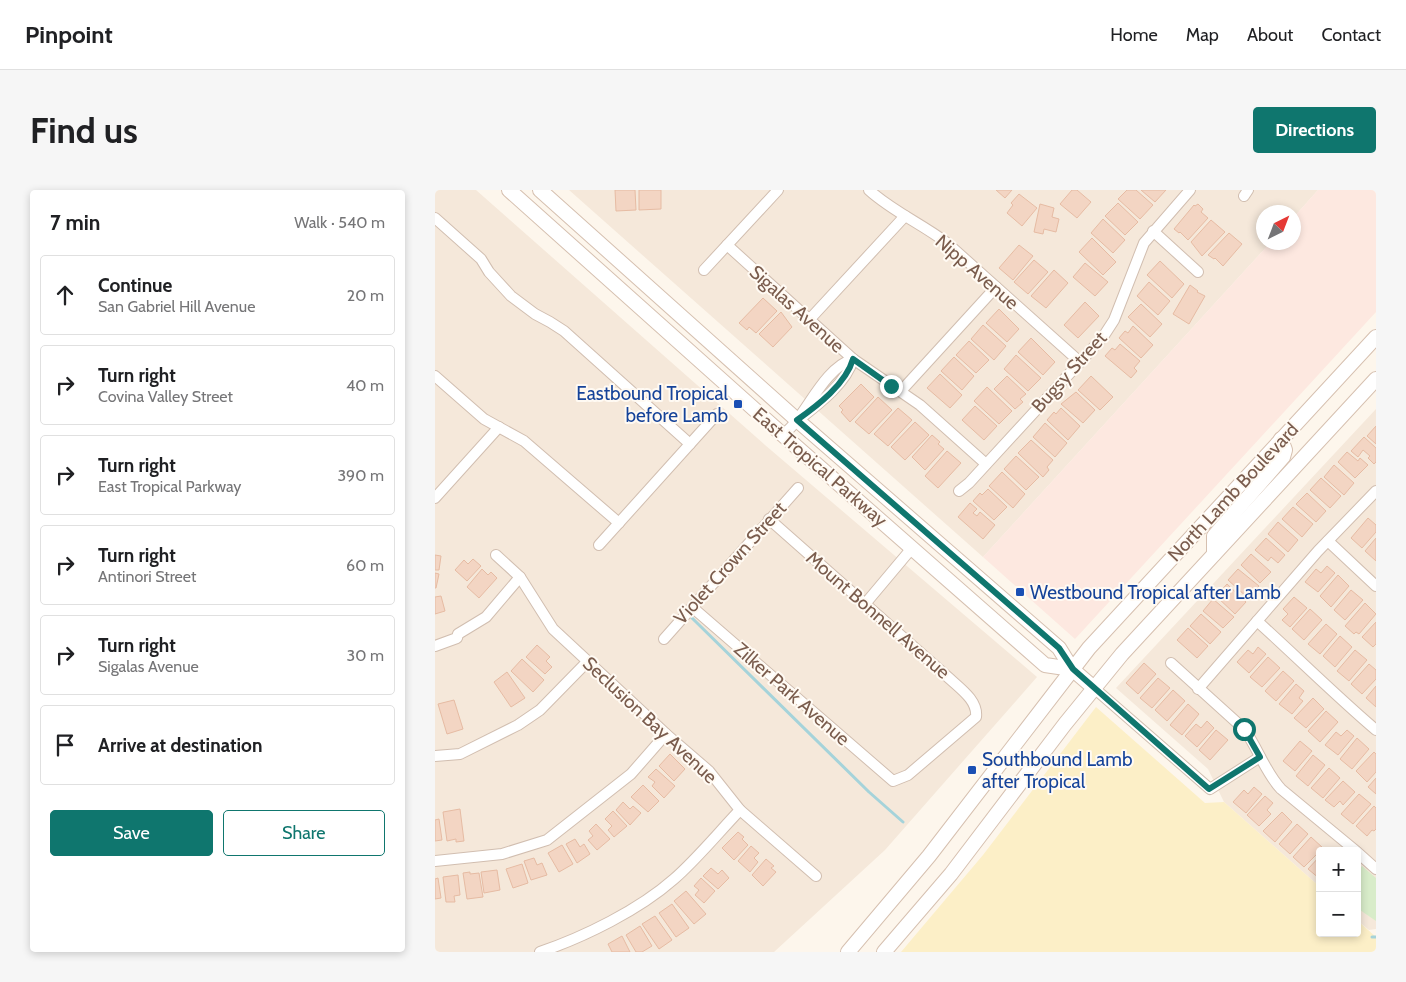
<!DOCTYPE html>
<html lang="en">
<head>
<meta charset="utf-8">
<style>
  body { margin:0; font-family:Cabin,sans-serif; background:#f6f6f6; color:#202124 }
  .controls { position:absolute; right:15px; bottom:15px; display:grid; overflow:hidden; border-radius:5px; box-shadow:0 2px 8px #0003 }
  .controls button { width:45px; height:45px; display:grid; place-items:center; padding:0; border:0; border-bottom:1px solid #e0e0e0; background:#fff; color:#202124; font:25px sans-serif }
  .compass { position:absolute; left:821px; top:15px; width:45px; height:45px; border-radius:50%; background:#fff; box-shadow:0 2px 8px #0003; rotate:42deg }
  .stop { position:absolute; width:15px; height:15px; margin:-11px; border:4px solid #0f766e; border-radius:50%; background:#fff }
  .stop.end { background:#0f766e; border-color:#fff; box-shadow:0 1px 5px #0008 }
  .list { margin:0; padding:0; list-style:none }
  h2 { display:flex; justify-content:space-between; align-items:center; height:65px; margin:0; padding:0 20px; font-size:21px }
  h2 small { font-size:16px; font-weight:400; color:#757577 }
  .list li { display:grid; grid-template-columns:32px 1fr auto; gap:15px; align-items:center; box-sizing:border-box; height:80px; margin:0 10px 10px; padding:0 10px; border:1px solid #e0e0e0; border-radius:5px }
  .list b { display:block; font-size:19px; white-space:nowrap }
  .list p { margin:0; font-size:16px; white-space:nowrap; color:#757577 }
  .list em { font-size:16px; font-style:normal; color:#757577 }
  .actions { display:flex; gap:10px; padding:15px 20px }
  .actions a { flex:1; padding:11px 0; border:1px solid #0f766e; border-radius:5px; text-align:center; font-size:18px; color:#0f766e }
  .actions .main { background:#0f766e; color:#fff }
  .icon { flex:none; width:28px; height:28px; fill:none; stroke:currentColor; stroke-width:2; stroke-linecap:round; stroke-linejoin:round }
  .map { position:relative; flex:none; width:941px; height:762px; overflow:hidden; border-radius:5px }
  header { display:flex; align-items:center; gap:30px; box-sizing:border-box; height:70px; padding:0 25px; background:#fff; border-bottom:1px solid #e0e0e0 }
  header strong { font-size:24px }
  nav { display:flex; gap:28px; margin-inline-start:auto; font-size:18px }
  .intro { display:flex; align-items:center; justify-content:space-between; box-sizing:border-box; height:120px; padding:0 30px }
  h1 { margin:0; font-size:35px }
  .button { padding:12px 22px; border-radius:5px; background:#0f766e; color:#fff; font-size:18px; font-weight:700 }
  main { display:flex; gap:30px; padding:0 30px }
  aside { flex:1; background:#fff; border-radius:5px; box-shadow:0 2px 8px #0003 }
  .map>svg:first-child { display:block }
  .residential { fill:#f5e8da }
  .commercial { fill:#fde8e0 }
  .green { fill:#d8ecc9 }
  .sand { fill:#fcefc7 }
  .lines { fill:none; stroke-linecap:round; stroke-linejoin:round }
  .stream { stroke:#a5d3da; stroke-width:3 }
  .building { fill:#f3d5c3; stroke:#e6bba3 }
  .minor-casing { stroke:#d1beb0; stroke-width:12 }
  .secondary-casing { stroke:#d6c0b0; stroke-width:16 }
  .minor { stroke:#fff; stroke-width:10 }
  .secondary { stroke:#fff; stroke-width:14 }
  .route { stroke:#0f766e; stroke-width:6 }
  .transit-dot { fill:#1a4fb4; stroke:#fffaf3; stroke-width:2 }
  .labels { text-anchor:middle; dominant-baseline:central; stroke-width:4; stroke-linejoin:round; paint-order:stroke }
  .street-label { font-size:19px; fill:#7a5c4d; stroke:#fffaf3 }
  .transit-label { font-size:19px; fill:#164399; stroke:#fffaf3; text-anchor:start }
</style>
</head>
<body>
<header>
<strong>Pinpoint</strong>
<nav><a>Home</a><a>Map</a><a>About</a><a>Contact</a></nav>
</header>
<div class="intro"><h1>Find us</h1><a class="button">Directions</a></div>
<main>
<aside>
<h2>7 min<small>Walk · 540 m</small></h2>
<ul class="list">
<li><svg class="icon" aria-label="ahead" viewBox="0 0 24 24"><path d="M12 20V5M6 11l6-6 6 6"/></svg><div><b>Continue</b><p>San Gabriel Hill Avenue</p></div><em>20 m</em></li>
<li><svg class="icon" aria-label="right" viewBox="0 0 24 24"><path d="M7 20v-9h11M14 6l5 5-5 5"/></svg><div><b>Turn right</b><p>Covina Valley Street</p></div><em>40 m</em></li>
<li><svg class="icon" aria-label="right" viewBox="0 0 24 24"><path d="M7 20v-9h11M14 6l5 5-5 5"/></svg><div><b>Turn right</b><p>East Tropical Parkway</p></div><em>390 m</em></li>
<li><svg class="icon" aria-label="right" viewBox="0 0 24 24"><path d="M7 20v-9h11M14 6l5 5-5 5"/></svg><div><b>Turn right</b><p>Antinori Street</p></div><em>60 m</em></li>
<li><svg class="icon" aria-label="right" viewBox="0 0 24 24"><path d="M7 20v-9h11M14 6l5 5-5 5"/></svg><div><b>Turn right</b><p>Sigalas Avenue</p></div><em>30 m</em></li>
<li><svg class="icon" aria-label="arrive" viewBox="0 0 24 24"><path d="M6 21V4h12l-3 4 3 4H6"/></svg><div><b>Arrive at destination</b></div></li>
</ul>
<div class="actions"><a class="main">Save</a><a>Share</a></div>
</aside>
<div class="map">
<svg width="941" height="762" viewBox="0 0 941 762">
  <rect width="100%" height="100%" fill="#fdf6ec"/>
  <g class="residential">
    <path d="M0 0H41L330 255 602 487 450 660 339 762H0Z"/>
    <path d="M134 0H883L859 27 858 22H828V52L835 53 548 367Z"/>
    <path d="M941 219V739L934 740 922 730V661H885V697L789 612 773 579 681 498Z"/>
  </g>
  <path class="commercial" d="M883 0H941V122L640 449 548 367 835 53 858 52 859 27Z"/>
  <path class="green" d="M927 676 941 688V731L922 718V681Z"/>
  <path class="sand" d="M661 517 770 613 789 612 885 697V743H922V730L941 747V762H466L548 665Z"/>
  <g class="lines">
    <g class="stream">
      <path d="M257 428 434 602 468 632"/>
      <path d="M937 747H941"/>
    </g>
  </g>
  <g class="building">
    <path d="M180 0H200L201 20 181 21Z"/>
    <path d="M204 0H226V19L204 20Z"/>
    <path d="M561 0H577L570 8Z"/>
    <path d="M637 0H642L656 12 642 28 625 14Z"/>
    <path d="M692 0H701L718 15 705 29 683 9Z"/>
    <path d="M706 0H731L720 12Z"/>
    <path d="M584 4 602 18 587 36 572 23 578 15 576 13Z"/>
    <path d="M683 13 703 32 690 45 670 26Z"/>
    <path d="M605 14 619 18 617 27 624 29 621 42 609 39 608 44 599 42Z"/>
    <path d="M763 14 768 19 766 22 773 28 753 50 745 42 744 43 739 39 759 15 760 16Z"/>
    <path d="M668 29 690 50 678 63 656 43Z"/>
    <path d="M776 30 790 42 767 66 756 52Z"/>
    <path d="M794 43 807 54 788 76 780 68 779 69 773 65Z"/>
    <path d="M657 48 681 72 668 85 644 62Z"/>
    <path d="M584 55 598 66 578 90 564 78Z"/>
    <path d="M599 70 613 82 593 104 579 92Z"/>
    <path d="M725 71 749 94 737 108 712 85Z"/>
    <path d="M650 73 673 92 660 106 638 87Z"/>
    <path d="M619 80 633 93 611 118 596 106Z"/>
    <path d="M714 92 735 111 723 125 702 106Z"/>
    <path d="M755 95 763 101 762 102 770 106 754 134 738 124Z"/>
    <path d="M328 108 342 121 321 143 314 137 312 140 304 133Z"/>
    <path d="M650 112 664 126 643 148 629 135Z"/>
    <path d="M706 114 727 134 715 147 693 127Z"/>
    <path d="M564 119 584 139 572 152 551 133Z"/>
    <path d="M346 122 357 137 338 157 324 144Z"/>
    <path d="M548 135 571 156 559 170 536 149Z"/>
    <path d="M698 136 718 155 706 168 684 148 690 141 693 143Z"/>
    <path d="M596 148 620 172 608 185 583 162Z"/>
    <path d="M534 151 554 170 541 183 521 165Z"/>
    <path d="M685 154 705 171 699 178 702 181 696 188 670 166 677 158 680 160Z"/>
    <path d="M581 165 606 188 593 201 569 179Z"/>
    <path d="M519 167 539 186 527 200 506 181Z"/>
    <path d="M505 184 527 205 515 218 492 198Z"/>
    <path d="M572 186 591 204 585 209 588 212 580 219 559 199Z"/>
    <path d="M656 186 678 207 665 220 643 200Z"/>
    <path d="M426 194 439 207 415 232 406 222 408 220 404 216Z"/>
    <path d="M552 197 577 221 564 234 539 211Z"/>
    <path d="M641 202 660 220 648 233 626 214Z"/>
    <path d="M443 207 457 220 434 244 420 232Z"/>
    <path d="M540 216 562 236 549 250 527 230Z"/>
    <path d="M463 218 477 230 453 256 439 244Z"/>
    <path d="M626 218 645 236 633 250 612 230 619 222 621 224Z"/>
    <path d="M480 232 494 245 470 270 456 257Z"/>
    <path d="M610 233 632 253 620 267 598 247Z"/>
    <path d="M941 236V254L932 246Z"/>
    <path d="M497 245 505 252 503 254 509 259 490 280 477 267Z"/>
    <path d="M929 247 941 258V272L939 274 933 268 935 266 928 260 923 267 916 261Z"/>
    <path d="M596 250 618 270 612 277 614 280 608 287 583 263Z"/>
    <path d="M512 261 526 273 503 298 490 286Z"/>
    <path d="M912 262 923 271 925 268 933 275 920 288 903 272Z"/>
    <path d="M581 266 604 287 591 300 569 279Z"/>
    <path d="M899 275 919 293 909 305 889 287Z"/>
    <path d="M567 282 590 304 578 318 554 296Z"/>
    <path d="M886 288 906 306 895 318 875 300Z"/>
    <path d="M553 299 572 317 559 330 538 311 545 303 547 305Z"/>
    <path d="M872 303 891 321 881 332 861 314Z"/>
    <path d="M535 313 542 319 538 323 542 326 545 322 560 335 548 349 523 327Z"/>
    <path d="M858 317 878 334 867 347 847 329Z"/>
    <path d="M933 328 941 335V342L927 358 916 348Z"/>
    <path d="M843 332 863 350 853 362 833 344Z"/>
    <path d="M831 348 850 365 843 373 836 367 833 371 820 360Z"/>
    <path d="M941 348V371L930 361Z"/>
    <path d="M816 364 836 382 825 393 806 375Z"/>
    <path d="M0 365 6 366 4 380H0Z"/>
    <path d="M38 369 46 376 32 391 20 380 29 370 33 374Z"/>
    <path d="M892 376 900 383 883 402 870 392 881 379 886 383Z"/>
    <path d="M47 379 53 385 56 382 62 388 44 408 32 397Z"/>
    <path d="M803 379 824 396 813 408 793 390Z"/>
    <path d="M0 383 4 384 1 398H0Z"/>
    <path d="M903 385 914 396 896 417 885 406Z"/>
    <path d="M792 394 811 412 800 424 781 406Z"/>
    <path d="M916 400 928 410 910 430 899 420Z"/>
    <path d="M6 406 10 421 0 424V407Z"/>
    <path d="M859 407 872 418 855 437 847 430 853 424 848 419Z"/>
    <path d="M778 409 799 427 788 438 768 421Z"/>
    <path d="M930 413 941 424 924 444 921 442 919 444 910 436Z"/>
    <path d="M875 419 887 430 869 450 857 439Z"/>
    <path d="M766 424 786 442 775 454 755 436Z"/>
    <path d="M941 432V454L938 457 927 447Z"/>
    <path d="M891 434 902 444 885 464 873 454Z"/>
    <path d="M753 438 773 456 762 468 742 450Z"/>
    <path d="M905 446 917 457 900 477 888 466Z"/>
    <path d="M102 455 115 467 111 471 117 477 110 484 91 467Z"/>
    <path d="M823 457 831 464 814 483 802 472 813 460 818 464Z"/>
    <path d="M920 460 932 470 914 491 902 481Z"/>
    <path d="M833 467 845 478 827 497 815 487Z"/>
    <path d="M87 469 109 490 98 502 76 481Z"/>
    <path d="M709 473 721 484 703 504 691 493Z"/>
    <path d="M934 474 941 480V489L927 504 916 494Z"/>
    <path d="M848 481 859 491 841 511 830 501Z"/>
    <path d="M72 482 90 508 76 517 59 492Z"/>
    <path d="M723 488 735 498 717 518 705 508Z"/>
    <path d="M861 494 869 501 864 508 868 511 857 524 844 514Z"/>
    <path d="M941 496V517L931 508Z"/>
    <path d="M738 500 750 511 732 531 720 520Z"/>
    <path d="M878 508 889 519 871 538 859 528Z"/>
    <path d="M19 510 28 539 12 544 3 514Z"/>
    <path d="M753 514 764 524 747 545 735 535Z"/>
    <path d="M891 521 903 532 885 552 873 541Z"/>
    <path d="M772 531 779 538 762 557 750 546 761 534 766 538Z"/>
    <path d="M781 540 793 550 775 570 764 560Z"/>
    <path d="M912 540 919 546 903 565 890 555 901 542 906 546Z"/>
    <path d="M922 548 934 559 917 579 905 569Z"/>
    <path d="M865 551 877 561 860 581 848 571Z"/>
    <path d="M939 562 941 564V582L932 592 921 581Z"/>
    <path d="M235 564 250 579 239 591 224 576Z"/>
    <path d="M878 565 890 575 873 596 861 586Z"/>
    <path d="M894 578 905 588 888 608 876 598Z"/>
    <path d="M221 579 240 596 229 608 217 596 220 592 213 587Z"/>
    <path d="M941 588V604L933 597Z"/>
    <path d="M908 591 920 602 908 615 905 611 899 617 890 610Z"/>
    <path d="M208 595 224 611 213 622 196 607Z"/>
    <path d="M819 597 827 604 811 623 798 612 809 600 813 604Z"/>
    <path d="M924 604 936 614 918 634 906 624Z"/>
    <path d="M830 606 838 613 832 620 836 624 824 636 812 625Z"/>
    <path d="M188 612 195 619 198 616 206 623 195 635 181 620Z"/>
    <path d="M939 616 941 618V639L939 641 937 640 932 646 921 636Z"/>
    <path d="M25 619 29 651 21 652V649L12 651 8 622Z"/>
    <path d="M178 621 192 636 179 647 173 640 177 636 170 629Z"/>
    <path d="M847 622 857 632 840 652 828 641Z"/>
    <path d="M4 629 7 650 0 651V630Z"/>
    <path d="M161 634 175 649 162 660 153 650 158 646 154 641Z"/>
    <path d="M862 634 873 644 855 664 844 654Z"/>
    <path d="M303 642 309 647 307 649 313 655 299 670 287 658Z"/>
    <path d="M876 647 888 658 869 677 858 667Z"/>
    <path d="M140 649 145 657 149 654 155 664 142 673 131 654Z"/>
    <path d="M127 655 138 674 124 682 113 663Z"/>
    <path d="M316 656 324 663 319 668 323 672 315 682 303 671Z"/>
    <path d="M885 666V689L873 679Z"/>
    <path d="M99 668 102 675 107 673 112 685 96 690 89 671Z"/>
    <path d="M331 669 339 676 336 678 341 682 328 696 317 685Z"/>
    <path d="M87 674 93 693 78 698 71 679Z"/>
    <path d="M276 678 283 684 287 680 294 688 283 699 268 686Z"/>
    <path d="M62 680 65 700 49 703 46 682Z"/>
    <path d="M35 682V684L44 683 48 707 32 709 28 683Z"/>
    <path d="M23 685 25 705 19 706 20 712H11L8 687Z"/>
    <path d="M3 688 6 708 0 709V689Z"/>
    <path d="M266 688 280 701 269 713 260 705 264 700 259 696Z"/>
    <path d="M251 701 271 724 259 734 239 711Z"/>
    <path d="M237 714 254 738 241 747 224 723Z"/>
    <path d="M220 726 237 750 224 759 207 734Z"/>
    <path d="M205 736 217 756 207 762H201L191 745Z"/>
    <path d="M187 746 195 762H177L173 754Z"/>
  </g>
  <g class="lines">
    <defs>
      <g id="minor">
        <path d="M434 0C457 21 487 34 512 53L645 172"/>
        <path d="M809 6 813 0"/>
        <path d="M0 28 46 69 54 82 76 106 100 124 115 132 129 141 255 254"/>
        <path d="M718 41 763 82"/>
        <path d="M292 55 418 169 485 215 551 274"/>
        <path d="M269 80 343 0"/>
        <path d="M374 130 470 26"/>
        <path d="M0 186 49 229 89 251 184 333"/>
        <path d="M466 201 561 97"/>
        <path d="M367 227C385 213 412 192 418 169"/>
        <path d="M348 245C353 240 358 236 362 230 377 211 393 177 418 169"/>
        <path d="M524 301 534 293 668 147 679 130 709 53 755 0"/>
        <path d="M0 308 64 237"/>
        <path d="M893 351 941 396"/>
        <path d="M164 355 282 224"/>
        <path d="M61 365 85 387 118 439 231 544 274 581 305 620 381 686"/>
        <path d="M430 414 477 358"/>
        <path d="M257 417 458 591 473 585 541 527C543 511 526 499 515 489L334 329"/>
        <path d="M822 431C862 467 900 505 941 540"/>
        <path d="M229 449 363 298"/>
        <path d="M0 456 22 448 23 444 51 427 85 387"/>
        <path d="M736 473 809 539C823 558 830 582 846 599L921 661"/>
        <path d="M659 498 775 599 825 567"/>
        <path d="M763 499 883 361 941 301"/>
        <path d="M0 566 25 564 83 535 105 520 152 472"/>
        <path d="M922 662 941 679"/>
        <path d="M0 671 67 664 112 650 196 584 231 544"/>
        <path d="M105 762C149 747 204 720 239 689 261 670 284 642 305 620"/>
      </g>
      <g id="secondary">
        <path d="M74 0 348 245 610 475 637 479"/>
        <path d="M105 0 362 230 624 458 637 479 659 498"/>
        <path d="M779 364V346L848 267 850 260 846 249"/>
        <path d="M413 762 494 666 654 458 941 147"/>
        <path d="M449 762 516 684 630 534 687 464 941 189"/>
      </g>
    </defs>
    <use href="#minor" class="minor-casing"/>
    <use href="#secondary" class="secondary-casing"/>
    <use href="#minor" class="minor"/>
    <use href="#secondary" class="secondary"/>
  </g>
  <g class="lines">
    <path class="route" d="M456 196 418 169C411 194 382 216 362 230L624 458 638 479 774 599 825 567 809 539"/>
  </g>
  <g class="transit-dot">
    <rect x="298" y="209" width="10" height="10" rx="2.5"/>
    <rect x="580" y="397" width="10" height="10" rx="2.5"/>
    <rect x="532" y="575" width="10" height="10" rx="2.5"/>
  </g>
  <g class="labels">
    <g class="street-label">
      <text transform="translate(542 82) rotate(41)">Nipp Avenue</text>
      <text transform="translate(362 119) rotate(42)">Sigalas Avenue</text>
      <text transform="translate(634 182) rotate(-48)">Bugsy Street</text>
      <text transform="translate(385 277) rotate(41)">East Tropical Parkway</text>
      <text transform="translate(798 302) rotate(-47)">North Lamb Boulevard</text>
      <text transform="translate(295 373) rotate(-48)">Violet Crown Street</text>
      <text transform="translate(443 425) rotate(41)">Mount Bonnell Avenue</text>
      <text transform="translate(357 504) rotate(41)">Zilker Park Avenue</text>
      <text transform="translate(215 530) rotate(43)">Seclusion Bay Avenue</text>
    </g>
    <g class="transit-label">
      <text x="293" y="203" text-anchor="end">Eastbound Tropical<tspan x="293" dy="22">before Lamb</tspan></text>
      <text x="595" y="402">Westbound Tropical after Lamb</text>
      <text x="547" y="569">Southbound Lamb<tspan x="547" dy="22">after Tropical</tspan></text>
    </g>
  </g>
</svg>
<div class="controls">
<button>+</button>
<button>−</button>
</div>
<svg class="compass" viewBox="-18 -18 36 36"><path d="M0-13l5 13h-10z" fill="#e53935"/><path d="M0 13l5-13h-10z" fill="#757577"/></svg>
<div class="stop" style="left:809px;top:539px"></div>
<div class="stop end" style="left:456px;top:196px"></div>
</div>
</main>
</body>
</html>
